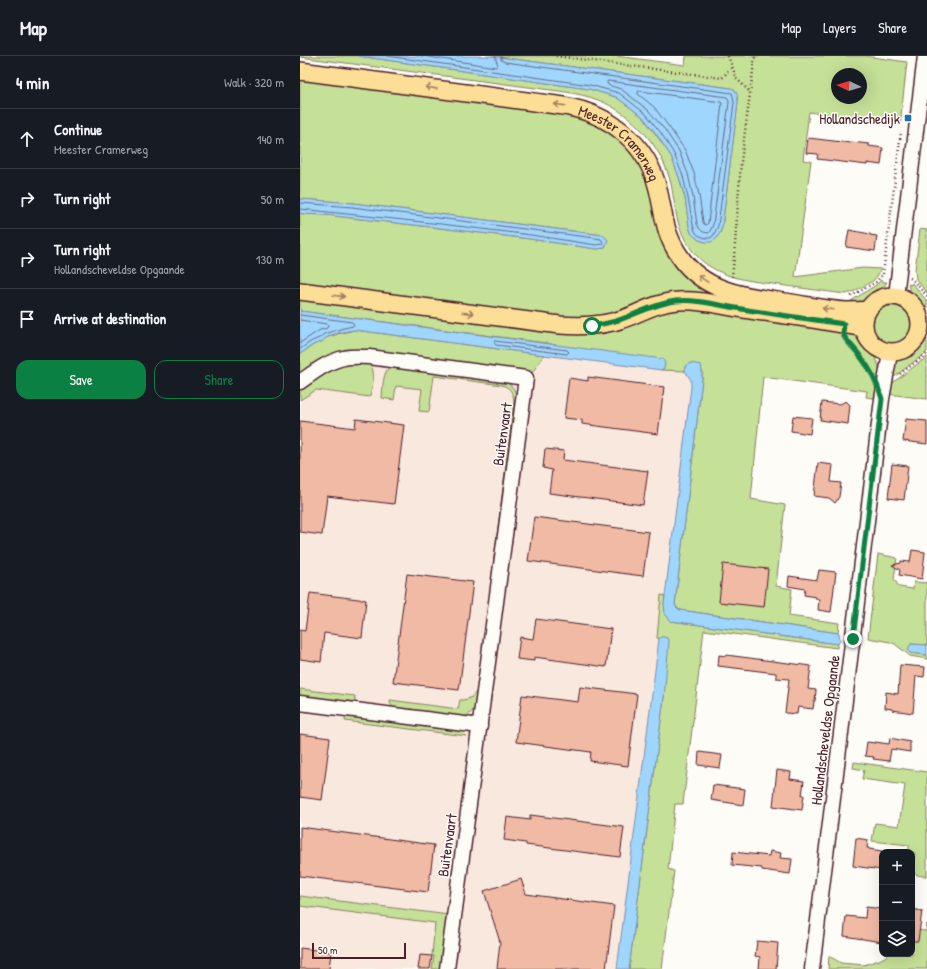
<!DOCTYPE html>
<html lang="en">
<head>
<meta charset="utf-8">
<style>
  body { margin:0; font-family:"Patrick Hand",sans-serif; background:#20242c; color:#f1f3f6 }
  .controls { position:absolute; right:12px; bottom:12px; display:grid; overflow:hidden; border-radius:8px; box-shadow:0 4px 16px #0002 }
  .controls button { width:36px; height:36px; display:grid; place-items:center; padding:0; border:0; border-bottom:1px solid #363941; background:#171b24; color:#f1f3f6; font:20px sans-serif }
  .compass { position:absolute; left:531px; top:12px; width:36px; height:36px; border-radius:50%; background:#171b24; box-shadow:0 4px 16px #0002; rotate:274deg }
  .scale { position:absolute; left:12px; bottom:10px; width:94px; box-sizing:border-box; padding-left:4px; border:2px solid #4a1f2b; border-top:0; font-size:11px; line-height:14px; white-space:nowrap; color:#4a1f2b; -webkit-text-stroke:3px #fdfcf7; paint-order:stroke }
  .stop { position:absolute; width:12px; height:12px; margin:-9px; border:3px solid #0b8043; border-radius:50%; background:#fff }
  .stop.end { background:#0b8043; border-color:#fff; box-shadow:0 1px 4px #0008 }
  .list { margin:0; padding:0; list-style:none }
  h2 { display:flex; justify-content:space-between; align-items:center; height:52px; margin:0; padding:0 16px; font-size:17px }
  h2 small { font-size:13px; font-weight:400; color:#9ea1a6 }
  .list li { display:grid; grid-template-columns:26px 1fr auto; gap:12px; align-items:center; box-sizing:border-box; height:60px; padding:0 16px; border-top:1px solid #363941 }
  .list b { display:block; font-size:15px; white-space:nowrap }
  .list p { margin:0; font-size:13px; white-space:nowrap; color:#9ea1a6 }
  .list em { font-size:13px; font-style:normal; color:#9ea1a6 }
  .actions { display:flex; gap:8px; padding:12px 16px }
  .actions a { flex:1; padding:9px 0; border:1px solid #0b8043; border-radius:12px; text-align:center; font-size:14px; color:#0b8043 }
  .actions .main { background:#0b8043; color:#fff }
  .icon { flex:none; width:22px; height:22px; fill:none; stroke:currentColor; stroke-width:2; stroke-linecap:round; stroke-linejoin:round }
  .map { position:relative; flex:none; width:627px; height:913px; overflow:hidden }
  header { display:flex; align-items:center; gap:24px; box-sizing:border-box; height:56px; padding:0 20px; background:#171b24; border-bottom:1px solid #363941 }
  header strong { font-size:19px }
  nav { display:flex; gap:22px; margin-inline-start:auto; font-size:14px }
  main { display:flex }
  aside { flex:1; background:#171b24 }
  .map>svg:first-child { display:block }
  .built { fill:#f9e8de }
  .green { fill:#c5e097; stroke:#888061; fill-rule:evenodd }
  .water { fill:#9fd6fe; stroke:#7d8daa }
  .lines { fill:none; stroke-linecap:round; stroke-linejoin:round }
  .shore { stroke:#6c687f; stroke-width:1 }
  .building { fill:#f1baa5; stroke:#4a1f2b }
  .minor-casing { stroke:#4a1f2b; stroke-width:17 }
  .major-casing { stroke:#4a1f2b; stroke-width:20 }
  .path { stroke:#4a1f2b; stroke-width:2.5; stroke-dasharray:1 3; stroke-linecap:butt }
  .minor { stroke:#fdfcf7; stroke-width:14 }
  .major { stroke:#fcde96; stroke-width:17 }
  .oneway { stroke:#a37e60 }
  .route { stroke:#0b8043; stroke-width:5 }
  .poi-dot { fill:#1f6fb2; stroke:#fdfcf7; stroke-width:1.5 }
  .labels { text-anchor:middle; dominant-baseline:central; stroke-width:3; stroke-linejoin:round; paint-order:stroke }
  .poi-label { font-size:15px; fill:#4a1f2b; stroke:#fdfcf7; text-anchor:end }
  .street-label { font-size:15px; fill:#4a1f2b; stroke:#fdfcf7 }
</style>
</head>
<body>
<header>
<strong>Map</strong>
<nav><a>Map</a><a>Layers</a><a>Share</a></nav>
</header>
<main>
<aside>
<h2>4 min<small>Walk · 320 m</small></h2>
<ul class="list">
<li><svg class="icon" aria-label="ahead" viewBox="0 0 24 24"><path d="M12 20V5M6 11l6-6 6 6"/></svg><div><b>Continue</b><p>Meester Cramerweg</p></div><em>140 m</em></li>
<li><svg class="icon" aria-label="right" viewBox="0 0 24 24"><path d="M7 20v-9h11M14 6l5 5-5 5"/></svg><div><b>Turn right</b></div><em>50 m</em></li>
<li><svg class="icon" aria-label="right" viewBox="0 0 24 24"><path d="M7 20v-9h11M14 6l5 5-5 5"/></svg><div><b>Turn right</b><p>Hollandscheveldse Opgaande</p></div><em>130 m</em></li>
<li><svg class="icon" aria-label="arrive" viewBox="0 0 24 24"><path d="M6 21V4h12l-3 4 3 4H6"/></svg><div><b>Arrive at destination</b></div></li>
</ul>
<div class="actions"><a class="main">Save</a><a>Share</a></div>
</aside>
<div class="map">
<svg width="627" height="913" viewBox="0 0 627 913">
  <rect width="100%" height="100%" fill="#fdfcf7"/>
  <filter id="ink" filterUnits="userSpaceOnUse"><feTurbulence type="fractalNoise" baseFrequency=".025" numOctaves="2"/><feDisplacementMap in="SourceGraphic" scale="8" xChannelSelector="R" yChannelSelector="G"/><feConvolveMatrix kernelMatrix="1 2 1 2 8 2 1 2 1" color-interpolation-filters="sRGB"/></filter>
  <g filter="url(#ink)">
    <path class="built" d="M0 263 397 312 324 913H0Z"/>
    <g class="green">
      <path d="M0 0H58L289 33 316 41 343 61 357 80 371 100 379 121 385 142 389 170 391 177 394 180 399 184 405 186 420 177 422 171 438 47 431 32 191 0H316L385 9 386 0H565L607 6 600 69 509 56 503 104 511 105 495 221 563 212 581 213C579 217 577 221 574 224 568 228 551 238 545 238 523 235 501 232 479 229 455 225 430 224 409 210 396 202 385 187 380 172 375 158 374 142 371 128 363 92 333 57 298 44 288 40 277 38 266 36L0 1ZM537 18H561V42H537Z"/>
      <path d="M0 23 264 55 317 77 348 117 360 169 424 239 340 251 284 265 0 231V157L3 158 26 159 140 172 230 183 296 193 305 192 303 179 53 147 1 143 0 144Z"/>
      <path d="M620 173 627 174V237L616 223 615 214Z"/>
      <path d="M581 224 582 226H587L582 234 566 246 552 250 553 245H551L576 229Z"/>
      <path d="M612 227 627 245V257C618 250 610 239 608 228L611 229Z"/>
      <path d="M0 239 260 273 377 250 541 276C540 286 555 295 560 303 567 314 576 327 577 340L573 342 566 341 567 335 463 321 451 443 485 449 476 530 492 533 489 560 539 567 538 577 380 554 376 551 375 548 402 323V315L391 307 385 311V315L361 314 364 312 246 287 0 255Z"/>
      <circle cx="592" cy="269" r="19"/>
      <path d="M55 274 244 299 232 317 66 295 0 319V298L15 288 23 285 25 282 41 277Z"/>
      <path d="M545 277 556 278C560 282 563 287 566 291 577 303 581 308 579 325H578L562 299 545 279Z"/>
      <path d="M627 284V296L590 324 594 308 596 305 610 297 619 289Z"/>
      <path d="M627 301V343L588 338 592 328 595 325Z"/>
      <path d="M46 306 69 307C77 315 72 330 70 341L16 334 0 344V333L28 315Z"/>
      <path d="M90 310 202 324C211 328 215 332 217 342L194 518H192L214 345C213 337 211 332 202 329L134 320 129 356 119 355 122 333 96 330 94 344 82 342C83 332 82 318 90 310Z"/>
      <path d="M578 498 597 502 594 523 599 531 613 533 614 526 627 527V525V589L611 588 610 597 627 599V603L610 600 595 588 590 586 568 582Z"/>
      <path d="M361 539 365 540 364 548 371 565 538 588 537 592 404 574 383 748H375L368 813 374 815 362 913H329L364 641 361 581 359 583 357 582Z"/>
      <path d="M179 630C177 643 177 656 164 661L95 653C92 651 90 648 90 644L158 653 160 644C171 644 175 639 179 630Z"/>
      <path d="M0 633 55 640V643L52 647 0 642Z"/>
      <path d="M46 659 157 674 161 675 166 680 45 665Z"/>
      <path d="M554 706 627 716V820C621 820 616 820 613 815L615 797 609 796V789L572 785 575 767 599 770 605 729 562 723 564 714 553 712Z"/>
      <path d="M0 840 149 859 142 913H132L134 900 132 899 135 867 0 850Z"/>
      <path d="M627 868V913H528L529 900 541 907 564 909 579 904 585 901 588 898H612V874L626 875Z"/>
    </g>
    <g class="water">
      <path d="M58 0H191L431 32 435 34 437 38 438 47 422 171 420 177 416 183 411 186H405L399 184 394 180 391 177 389 170 385 142 379 121 371 100 357 79 343 61 316 41 289 33Z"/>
      <path d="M1 143 53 147 295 178 303 179 308 184 305 192 296 193 230 183 140 172 26 159 3 158 0 157V144Z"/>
      <path d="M0 255 363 303 365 308 364 312 361 314 244 299 55 274C45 275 27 278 22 286 14 287 6 294 0 298Z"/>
      <path d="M390 307 396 308 401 309 402 315V323L375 548 376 551 380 554 538 577H539L540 584 538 588 371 565 365 558 364 548 391 331V324L385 315V310Z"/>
      <path d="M361 581H364L367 582 369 586 364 641 329 913H317L359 583Z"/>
      <path d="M611 588 627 589V599L610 597 608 593Z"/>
    </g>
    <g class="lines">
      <g class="shore">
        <path d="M87 0 290 29 319 37 346 58 361 77 374 98 383 120 388 142 393 169 395 175 397 178 400 180 406 182H410L413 180 418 170 434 47 433 40 432 37 205 6 201 4V0"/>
        <path d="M122 0 196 11 198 9 196 4V0"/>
        <path d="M308 25 427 41 428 42 429 46 413 169 409 177 403 176 399 172 397 168 393 141 388 118 379 95 365 74 348 54 321 33 308 29 307 27Z"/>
        <path d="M340 35 421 46 422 47 408 167 406 169 404 168 403 166 399 139 394 117 385 94 369 71 354 51 338 38V36Z"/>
        <path d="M0 147 52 151 295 182 301 183 303 186 302 188 296 189 231 179 141 168 0 153"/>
        <path d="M0 259 52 266 54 268 53 270 40 273 24 278 19 282 12 285 0 293"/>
        <path d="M0 264 27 268 28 270 27 272 20 274 0 287"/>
        <path d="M195 285 267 294 269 296 267 298 196 289 194 287Z"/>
      </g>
    </g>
    <g class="building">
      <path d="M508 82 551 87V86L569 88V90L583 92 581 109 567 107V109L517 103 518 98 506 97Z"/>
      <path d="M549 174 570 178V179L577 180 575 195 546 191Z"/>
      <path d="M288 321 364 331 358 378 282 368V364L264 362 269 322 288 325Z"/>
      <path d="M546 345 550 349 548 368 520 364 522 346 540 348Z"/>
      <path d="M493 360 512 362 510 378 491 375Z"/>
      <path d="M56 363 104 369 94 448 27 440 22 479 0 476V365L55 372Z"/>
      <path d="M606 363 627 365V388L603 385Z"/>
      <path d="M245 393 264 395 263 404 348 415 343 449 249 437 252 414 243 412Z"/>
      <path d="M518 407 533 409 531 426 541 427 539 441 535 447 529 442 514 440Z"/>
      <path d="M592 408 608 410 604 444 588 442Z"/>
      <path d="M234 461 349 476 343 520 228 505Z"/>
      <path d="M612 494 625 496 622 523 599 519 600 514 592 509 601 507V505L610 506Z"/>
      <path d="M423 508 468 513 464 551 419 546Z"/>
      <path d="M519 514 536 516 531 556 518 554 519 543H516V541L504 539 505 533 488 530 489 520 517 524Z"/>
      <path d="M107 518 173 526 159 634 93 626Z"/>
      <path d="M10 537 66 544 62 582 24 577 21 606 0 603V574L5 575Z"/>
      <path d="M236 563 311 573 306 611 234 601V605L217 603 220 581 233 583Z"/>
      <path d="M419 599 426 600V599L511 610 508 633 516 634 515 645H514L513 653 498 651 497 658 485 657 489 623 476 622V617L418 610Z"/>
      <path d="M600 609 625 611 624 621 616 620 613 657 592 654V653L585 652 586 636 598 638Z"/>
      <path d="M280 631 337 638 328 710 290 705 291 696 216 686 222 639 278 646Z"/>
      <path d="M0 678 30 682 22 744 0 741Z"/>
      <path d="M590 682 610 686V696L591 693 589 705 573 703 574 701 565 700 567 686 575 687V686L589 688Z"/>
      <path d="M399 696 422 699 420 712 398 709Z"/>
      <path d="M477 714 491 716 490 723 504 725 502 739H504L502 754 473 750Z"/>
      <path d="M413 729 445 733 443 749 411 744Z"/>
      <path d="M230 759 324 771 320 801 226 789V787L204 784 207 761 230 764Z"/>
      <path d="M0 771 134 789 128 836 0 820Z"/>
      <path d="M556 782 568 784 567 792H569V793L582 795V814L553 810Z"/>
      <path d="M470 795 481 797 480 802 492 803 490 818 462 814V812L432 809 433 796 469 800Z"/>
      <path d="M221 823 226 838 314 850 306 913H197L200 886 184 835Z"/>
      <path d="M566 851 582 853V886L544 880 546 860 565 862Z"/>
      <path d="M612 853 622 855 618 885H612Z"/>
      <path d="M457 885 478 887 476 913H459L460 901 455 900Z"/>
      <path d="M0 892 31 896 29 913H0Z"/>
      <path d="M120 899 132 900 130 913H118Z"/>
    </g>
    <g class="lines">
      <defs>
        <g id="minor">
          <path d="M596 240 625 0"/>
          <path d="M0 326C13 317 28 305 44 302 52 300 61 301 69 301L226 322 147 913"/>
          <path d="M0 647 180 670"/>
          <path d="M512 913 582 343 590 297"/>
        </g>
        <g id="major">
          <path id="s1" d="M0 15 264 50C310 58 347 87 358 133 364 158 364 177 379 199 404 238 450 241 492 247 510 250 528 254 546 255 553 255 560 255 567 254"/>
          <path d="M0 235 260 269C283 271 304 270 326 262 343 255 359 246 378 245 400 243 422 250 444 253 484 259 524 264 564 272"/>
          <circle cx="592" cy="268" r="28"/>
        </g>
      </defs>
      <use href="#minor" class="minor-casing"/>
      <use href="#major" class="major-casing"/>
      <g class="path">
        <path d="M256 0 422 22 432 11"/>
        <path d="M428 0 437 23 450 36"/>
        <path d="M583 218 601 76"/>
        <path d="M432 221 434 202 441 106 455 0"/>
        <path d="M610 222 612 223 627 240"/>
        <path d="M551 240 576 226 583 218"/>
        <path d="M546 283 561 301 573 321"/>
        <path d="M600 318 627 298"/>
      </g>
      <use href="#minor" class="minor"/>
      <use href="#major" class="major"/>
    </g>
    <defs><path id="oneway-shaft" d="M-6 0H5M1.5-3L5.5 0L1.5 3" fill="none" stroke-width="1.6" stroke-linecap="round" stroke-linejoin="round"/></defs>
    <g class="oneway">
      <use href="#oneway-shaft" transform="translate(131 32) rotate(-172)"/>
      <use href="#oneway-shaft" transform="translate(260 49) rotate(-172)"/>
      <use href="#oneway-shaft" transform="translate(403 223) rotate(-146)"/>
      <use href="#oneway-shaft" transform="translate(39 240) rotate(7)"/>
      <use href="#oneway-shaft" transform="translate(528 253) rotate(-173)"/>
      <use href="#oneway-shaft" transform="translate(168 257) rotate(7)"/>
    </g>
  </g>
  <g class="lines" filter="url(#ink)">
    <path class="route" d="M292 270C304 268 316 266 327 261 343 255 358 247 376 245 397 243 416 249 436 252 472 258 508 263 544 268L543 278 544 280C548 287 555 293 560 300 570 312 578 328 582 343L553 583"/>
  </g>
  <rect class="poi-dot" x="604" y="58" width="8" height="8" rx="2"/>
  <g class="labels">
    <g class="poi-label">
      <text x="600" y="62">Hollandschedijk</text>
    </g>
    <g class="street-label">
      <text stroke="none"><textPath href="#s1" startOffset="336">Meester Cramerweg</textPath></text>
      <text transform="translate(202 378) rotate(-82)">Buitenvaart</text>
      <text transform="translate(525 674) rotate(-83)">Hollandscheveldse Opgaande</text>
      <text transform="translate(147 789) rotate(-82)">Buitenvaart</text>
    </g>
  </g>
</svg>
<div class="controls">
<button>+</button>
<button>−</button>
<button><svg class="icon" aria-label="layers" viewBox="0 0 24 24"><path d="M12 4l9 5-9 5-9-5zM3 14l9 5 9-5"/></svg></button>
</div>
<svg class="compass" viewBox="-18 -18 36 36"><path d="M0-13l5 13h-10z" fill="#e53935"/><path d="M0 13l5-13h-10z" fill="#9ea1a6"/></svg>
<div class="scale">50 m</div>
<div class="stop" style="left:292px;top:270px"></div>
<div class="stop end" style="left:553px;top:583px"></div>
</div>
</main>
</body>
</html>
